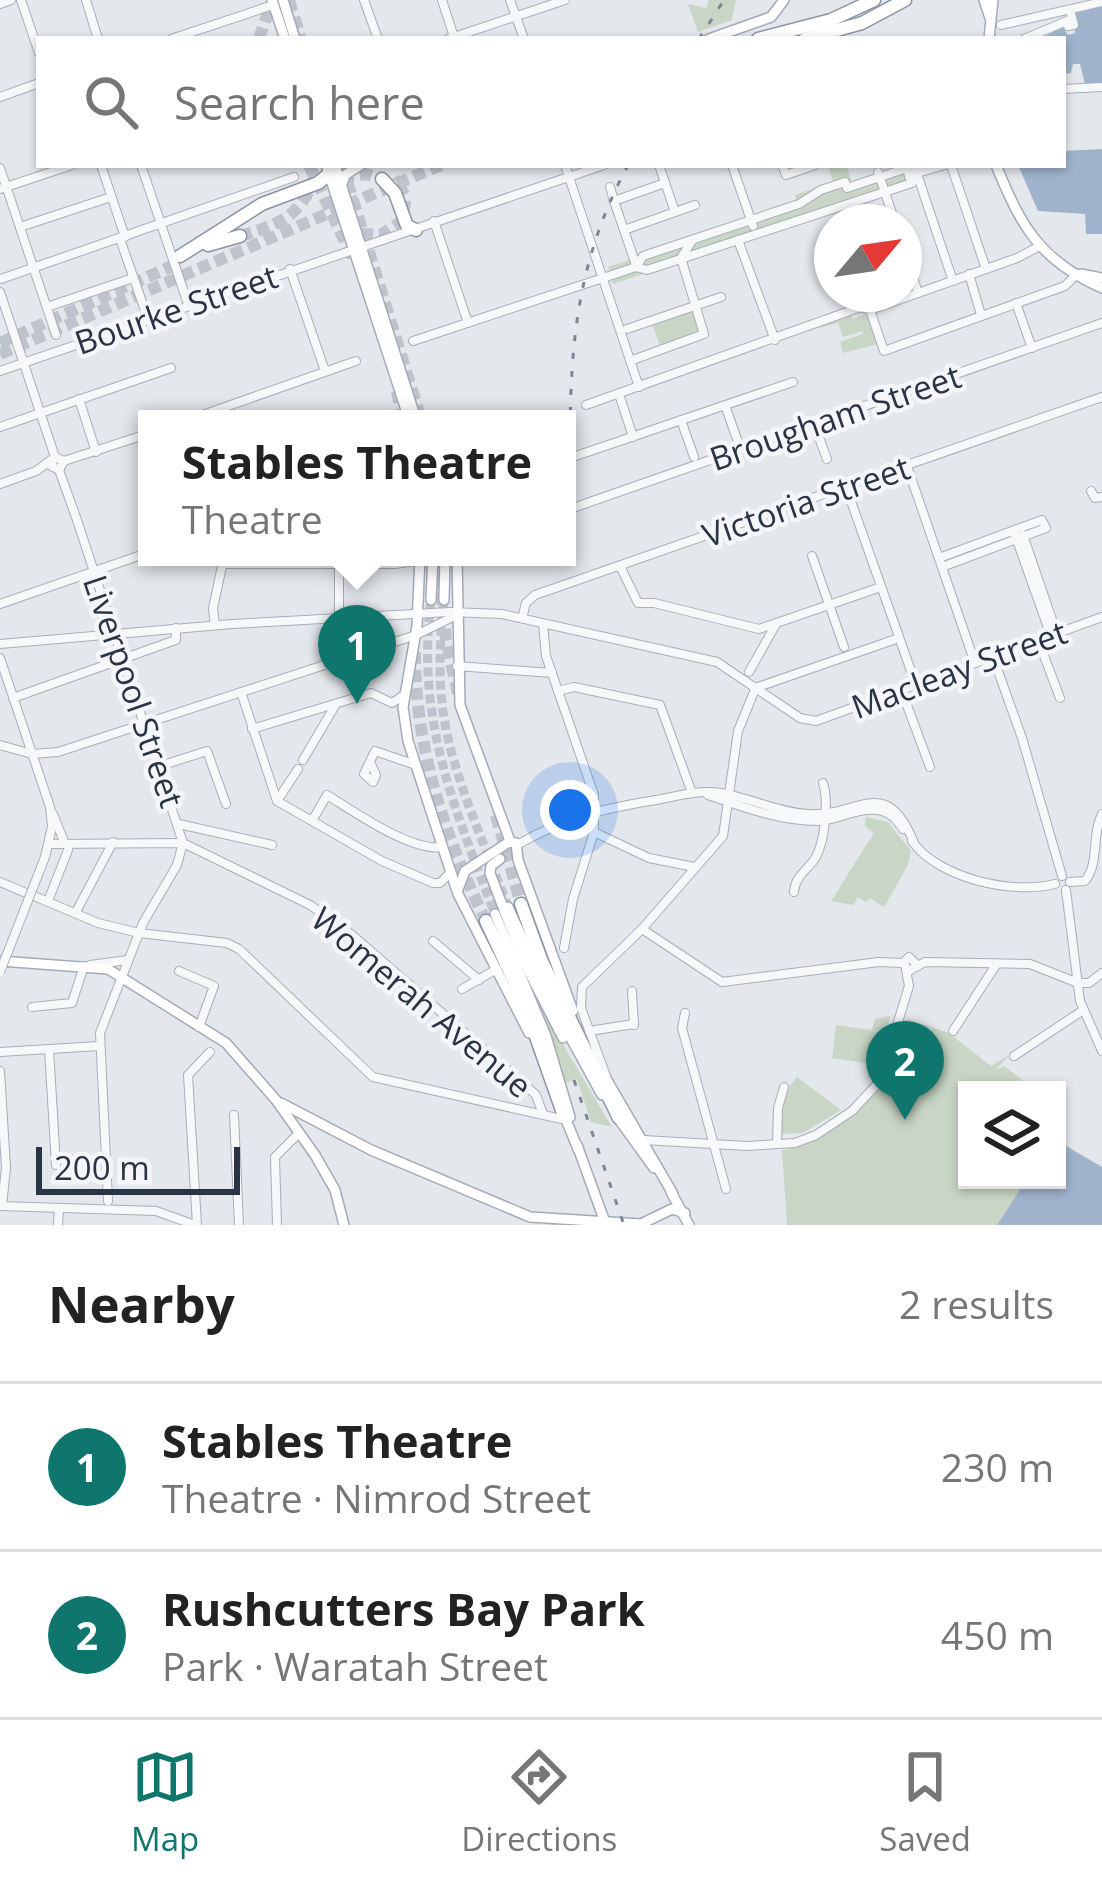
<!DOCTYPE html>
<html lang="en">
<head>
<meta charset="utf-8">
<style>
  body { margin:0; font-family:"Open Sans",sans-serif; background:#f2f2f2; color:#222 }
  .controls { position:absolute; right:36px; bottom:36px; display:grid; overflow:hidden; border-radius:0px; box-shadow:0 3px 9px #0004 }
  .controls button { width:108px; height:108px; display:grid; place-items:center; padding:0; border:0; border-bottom:3px solid #e0e0e0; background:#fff; color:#222; font:60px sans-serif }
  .compass { position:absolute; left:814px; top:204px; width:108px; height:108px; border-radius:50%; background:#fff; box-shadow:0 3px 9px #0004; rotate:61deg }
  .scale { position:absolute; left:36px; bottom:30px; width:204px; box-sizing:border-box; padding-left:12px; border:6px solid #2b3445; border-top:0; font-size:33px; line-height:42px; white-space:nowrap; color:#2b3445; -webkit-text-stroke:9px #f4f6f9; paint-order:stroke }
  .you { position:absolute; left:570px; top:810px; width:42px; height:42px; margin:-30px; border:9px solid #fff; border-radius:50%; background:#1a73e8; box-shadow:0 0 0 18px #1a73e833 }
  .badge { display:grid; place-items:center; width:78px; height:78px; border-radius:50%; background:#0f766e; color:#fff; font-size:39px; font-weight:700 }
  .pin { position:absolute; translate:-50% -99px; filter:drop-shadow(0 3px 6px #0008) }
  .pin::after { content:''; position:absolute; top:63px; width:42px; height:36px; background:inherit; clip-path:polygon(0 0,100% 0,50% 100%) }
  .popup { position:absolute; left:138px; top:410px; width:438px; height:156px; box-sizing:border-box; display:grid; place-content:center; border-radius:0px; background:#fff; filter:drop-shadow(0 3px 9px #0005); font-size:39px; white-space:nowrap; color:#767676 }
  .popup b { font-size:45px; color:#222 }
  .popup::after { content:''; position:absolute; left:50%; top:100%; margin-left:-24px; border:24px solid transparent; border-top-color:#fff }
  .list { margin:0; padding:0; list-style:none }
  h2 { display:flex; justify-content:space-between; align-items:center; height:156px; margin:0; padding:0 48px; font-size:51px }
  h2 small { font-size:39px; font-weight:400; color:#767676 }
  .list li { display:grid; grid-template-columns:78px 1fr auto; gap:36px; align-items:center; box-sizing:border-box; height:168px; padding:0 48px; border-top:3px solid #e0e0e0 }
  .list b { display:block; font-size:45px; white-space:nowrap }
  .list p { margin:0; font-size:39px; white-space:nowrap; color:#767676 }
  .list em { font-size:39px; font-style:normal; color:#767676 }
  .icon { flex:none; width:66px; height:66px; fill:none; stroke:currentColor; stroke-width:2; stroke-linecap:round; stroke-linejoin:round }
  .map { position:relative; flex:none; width:1102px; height:1225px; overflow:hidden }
  .search { position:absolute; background:#fff; box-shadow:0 3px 9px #0004; left:36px; right:36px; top:36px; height:132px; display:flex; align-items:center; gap:30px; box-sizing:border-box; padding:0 42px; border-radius:0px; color:#767676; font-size:45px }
  .sheet { height:492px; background:#fff }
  nav { display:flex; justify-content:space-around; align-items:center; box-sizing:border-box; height:168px; border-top:3px solid #e0e0e0; background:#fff; font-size:33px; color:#767676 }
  nav a { display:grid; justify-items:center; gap:6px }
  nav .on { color:#0f766e }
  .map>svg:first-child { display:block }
  .green { fill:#c9d6c5 }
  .water { fill:#9fb4cc }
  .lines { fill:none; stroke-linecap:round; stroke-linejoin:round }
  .major-tunnel { stroke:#bfc3cb; stroke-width:9; stroke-dasharray:9 4.5; stroke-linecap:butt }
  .highway-tunnel { stroke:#bfc3cb; stroke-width:12; stroke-dasharray:12 6; stroke-linecap:butt }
  .minor-casing { stroke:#a9aeb7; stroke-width:10 }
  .major-casing { stroke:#a3abb8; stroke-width:12 }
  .highway-casing { stroke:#8b94a3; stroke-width:15 }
  .minor { stroke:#f7f8fa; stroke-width:8 }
  .major { stroke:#fff; stroke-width:9 }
  .highway { stroke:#fff; stroke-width:12 }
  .rail { stroke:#7d8696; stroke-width:3; stroke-dasharray:6 12; stroke-linecap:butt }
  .minor-bridge-casing { stroke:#a9aeb7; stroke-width:10; stroke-linecap:butt }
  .minor-bridge { stroke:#f7f8fa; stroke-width:8 }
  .labels { text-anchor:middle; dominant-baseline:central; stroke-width:9; stroke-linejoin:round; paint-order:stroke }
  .street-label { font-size:33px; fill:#2b3445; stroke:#f4f6f9 }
</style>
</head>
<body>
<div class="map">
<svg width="1102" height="1225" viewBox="0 0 1102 1225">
  <rect width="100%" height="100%" fill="#e4e7ec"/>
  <g class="green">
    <path d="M709 0H736L732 20 698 32 688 4 706 8Z"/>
    <path d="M828 165H846L853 185 907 167 913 184 613 284 608 267 797 204 795 195 833 182Z"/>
    <path d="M694 308 703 333 661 348 652 324Z"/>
    <path d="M851 314 853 319 864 315 870 318 879 344 843 353 840 342 863 334V331L843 337 838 323 816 329Z"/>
    <path d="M866 817 888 822 911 851 908 865 884 907 870 898 866 902 858 897 853 905 831 901 874 833 865 826Z"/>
    <path d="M540 1011H543L612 1127 591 1122 577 1079 564 1083Z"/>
    <path d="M890 1016 879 1065 832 1058 836 1025 872 1030 875 1019Z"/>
    <path d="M907 1019 949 1033 991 1066 1009 1055 996 1070 1004 1066 1035 1090H967V1180H1026L997 1225H787L782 1150C799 1148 812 1139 826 1130 881 1097 890 1081 907 1019Z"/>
    <path d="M797 1077 841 1110 803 1133 780 1134 785 1093Z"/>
  </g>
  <g class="water">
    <path d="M1102 7V84H1085L1080 64H1073L1071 73 1063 74V39H1040L1063 27 1068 35 1075 33 1073 14Z"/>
    <path d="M1102 149V234H1086L1085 214 1038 211 1018 165H1063V151Z"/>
    <path d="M1061 1143 1102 1167V1225H997L1026 1180H1057V1147Z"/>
  </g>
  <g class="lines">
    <g class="major-tunnel">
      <path d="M431 600C416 719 453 805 495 914"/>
      <path d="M444 600C440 637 438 674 443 712 453 778 485 844 508 907"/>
    </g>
    <g class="highway-tunnel">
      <path d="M289 0 301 39"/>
      <path d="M259 39 267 15 282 0"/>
      <path d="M309 165 353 258"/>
      <path d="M342 165 421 419"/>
      <path d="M342 177 366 174 382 179"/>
      <path d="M361 234 381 235 402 221 406 197 394 178"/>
      <path d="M240 236C276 226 302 216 314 178"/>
      <path d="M0 343 181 262"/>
      <path d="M0 354 441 165"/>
      <path d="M397 391 402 419"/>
      <path d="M439 557 446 640 459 698"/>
      <path d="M415 652C415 747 444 836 486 921"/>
      <path d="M496 815 521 904"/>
    </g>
    <defs>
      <g id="minor">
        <path d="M21 0 39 53"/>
        <path d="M86 0 98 39"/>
        <path d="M364 0 378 39"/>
        <path d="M442 0 454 37"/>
        <path d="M510 0 524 39"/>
        <path d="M0 4 11 0"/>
        <path d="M1001 25 1102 2"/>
        <path d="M171 39 273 5"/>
        <path d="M448 39 565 0"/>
        <path d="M1024 39 1067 21 1068 26 1074 25 1070 10"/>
        <path d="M1063 89 1102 87"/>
        <path d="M0 97 39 83"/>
        <path d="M101 165 125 237"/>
        <path d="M141 165 188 304"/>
        <path d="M565 165 639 387"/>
        <path d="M659 165 675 212"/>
        <path d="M732 165 753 226"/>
        <path d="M782 165 786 175 815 165"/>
        <path d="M914 165 953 281"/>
        <path d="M951 165 986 269"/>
        <path d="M0 168 56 335"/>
        <path d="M878 172 895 222"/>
        <path d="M917 173 945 165"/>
        <path d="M610 187 614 201 665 183"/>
        <path d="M0 189 72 165"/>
        <path d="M614 201 636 265"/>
        <path d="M434 221 468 323"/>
        <path d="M20 227 111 197"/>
        <path d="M624 230 695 205"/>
        <path d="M120 239 148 319"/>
        <path d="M738 240 775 340"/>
        <path d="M362 247 604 165"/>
        <path d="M904 250 918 293"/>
        <path d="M636 267 643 256 799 204 821 190 845 182 847 188 907 168 909 176"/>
        <path d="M290 269 325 371"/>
        <path d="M969 274 981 315"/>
        <path d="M1 279 294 177"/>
        <path d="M0 292 55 457"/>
        <path d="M1016 303 1032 348"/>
        <path d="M47 307 133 278"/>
        <path d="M870 310 884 351 1065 286 1077 274"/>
        <path d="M627 329 721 297"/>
        <path d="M413 341 636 267 647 270 912 183 909 176 917 173"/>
        <path d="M630 361 704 334 681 258 692 241"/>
        <path d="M0 371 353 250"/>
        <path d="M619 394 633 437"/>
        <path d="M79 399 96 452"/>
        <path d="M586 405 861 307 870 310 1017 258 1038 247"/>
        <path d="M725 405 738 442"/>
        <path d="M191 419 356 361"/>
        <path d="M541 419 548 416"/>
        <path d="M681 420 694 457"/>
        <path d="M814 424 827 459"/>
        <path d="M0 427 171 368"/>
        <path d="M567 459 793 382"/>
        <path d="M64 461 147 434"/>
        <path d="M907 466 975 663"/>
        <path d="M59 470 64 461 55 457 51 466 59 470 77 520 183 843 177 865 143 923 100 1033 108 1201"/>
        <path d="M0 484 36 471 51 460"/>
        <path d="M846 487 916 685"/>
        <path d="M1091 491 1095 498 1102 497"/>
        <path d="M567 510 1102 323"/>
        <path d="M1015 535 1051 636"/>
        <path d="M1023 535 1057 634"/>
        <path d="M812 556 844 647"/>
        <path d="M339 557V618"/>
        <path d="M939 558 1042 520 1046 528 942 567"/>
        <path d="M222 564H395L420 560"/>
        <path d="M620 566 638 603H654L759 629 881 587"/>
        <path d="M0 604 147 553"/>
        <path d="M522 618 526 603 535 595 1102 397"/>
        <path d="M543 624 546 656 594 795V832L573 899 564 948"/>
        <path d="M215 625 213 608 224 557"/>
        <path d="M1038 640 1060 698"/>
        <path d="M0 644 232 624 450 612 502 614 717 662 800 718 816 721 1102 617"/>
        <path d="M993 657 1022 738 1062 876"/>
        <path d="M0 658 50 807 52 827 45 857"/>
        <path d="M457 666 552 673"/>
        <path d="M749 672 776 624"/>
        <path d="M758 687 899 638"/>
        <path d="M558 691 574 687 660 705 692 793"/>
        <path d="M241 692 277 801 382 861 433 883H440L451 872"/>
        <path d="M13 698 170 642 176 640V628"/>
        <path d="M905 700 930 767"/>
        <path d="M252 729 371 693 392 703 404 695"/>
        <path d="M0 745 32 754 58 752 416 635 459 614"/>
        <path d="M303 760 336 704"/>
        <path d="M370 762 376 775 373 782 364 774 375 751 416 765"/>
        <path d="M160 766 207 751 226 804"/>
        <path d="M708 795C744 807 779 821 817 821 839 821 860 805 882 811 892 814 897 820 903 829"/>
        <path d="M277 801 298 769"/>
        <path d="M53 814 65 844"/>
        <path d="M312 821 327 795C355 812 411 852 443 847"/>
        <path d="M179 824 272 845"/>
        <path d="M594 832 649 858 694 867"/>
        <path d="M912 841C938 878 1011 895 1055 884"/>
        <path d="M49 844 183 843 310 905 351 934 526 1086 536 1095 543 1114"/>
        <path d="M517 845C566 817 601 809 656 800 673 797 692 791 710 792 741 793 773 812 808 814 859 817 886 773 914 843"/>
        <path d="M0 882 26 893"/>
        <path d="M1070 882 1085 881C1100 862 1091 836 1102 814"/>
        <path d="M1066 890 1080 1001 1102 1051"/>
        <path d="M794 892C795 877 805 872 814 860 825 844 829 801 823 783"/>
        <path d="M34 896 98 923 139 933 227 943 239 949 373 1077 566 1120"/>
        <path d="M48 901 68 850"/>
        <path d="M76 912 113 842"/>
        <path d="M642 929 722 982 879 962 903 963"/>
        <path d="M433 941 479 980"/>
        <path d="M916 964 909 957 903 963 909 971 925 962 1030 964 1078 983"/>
        <path d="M90 965 128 960"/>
        <path d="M179 971 214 986 199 1027"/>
        <path d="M1078 983H1089L1102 973"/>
        <path d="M462 989 497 969"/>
        <path d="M632 991 634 1025"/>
        <path d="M32 1007 72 1003 84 966"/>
        <path d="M685 1013 682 1028 726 1189"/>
        <path d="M589 1031 634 1024"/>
        <path d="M953 1031 996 965"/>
        <path d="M49 1049 56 1165"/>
        <path d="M0 1052 99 1046"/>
        <path d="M1014 1056 1082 1011"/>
        <path d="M0 1071 6 1168 2 1206"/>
        <path d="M606 1076 581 1008 582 987 642 929 723 836 738 731 756 687"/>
        <path d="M234 1115 239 1225"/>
        <path d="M644 1140 747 1146 795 1143 816 1135 852 1111 880 1081 909 986 906 970"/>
        <path d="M777 1144 778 1108 784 1087"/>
        <path d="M0 1206 156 1211 195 1225"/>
        <path d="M58 1225 59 1208"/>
        <path d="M197 1225 188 1075 210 1052"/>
        <path d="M277 1225 275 1157 299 1133"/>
      </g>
      <g id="major">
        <path d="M272 0 285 39"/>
        <path d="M283 0 295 39"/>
        <path d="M984 0 990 18"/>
        <path d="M709 39 771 17 784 0"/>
        <path d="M989 39 993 0"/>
        <path d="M326 165 409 419"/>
        <path d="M335 165 416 419"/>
        <path d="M996 165C1021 226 1039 260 1102 288"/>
        <path d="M342 184 345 175 361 165"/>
        <path d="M1081 274 1102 278"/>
        <path d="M420 557 417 626 403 707 408 741 458 894 529 1033"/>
        <path d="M457 557 460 705 510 841"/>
        <path d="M431 600 433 557"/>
        <path d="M444 600 445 557"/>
        <path d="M500 859 491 866 490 873 523 960 563 1038"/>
        <path d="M458 889 465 871 509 842 516 843 518 860 573 1011"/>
        <path d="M508 907 557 1013 602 1095"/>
        <path d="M495 914 546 1036 570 1117"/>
        <path d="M0 961 108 969 226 1043 276 1100 315 1155 335 1190 344 1225"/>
        <path d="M604 1075 673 1194"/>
        <path d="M281 1103 371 1150 530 1217 641 1224 672 1209 685 1213"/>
        <path d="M615 1114 654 1168"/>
        <path d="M564 1115 578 1149"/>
        <path d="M577 1145 606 1225"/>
        <path d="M671 1192 689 1225"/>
      </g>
      <g id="highway">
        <path d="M758 39 831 20 874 0"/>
        <path d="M805 39 862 23 905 0"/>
        <path d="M382 179 395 193 407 226 416 230"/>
        <path d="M208 245 240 236"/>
        <path d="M180 256 262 204 318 183 329 174"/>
        <path d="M521 904 542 962 619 1118"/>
        <path d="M486 921 523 1000 564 1116"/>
      </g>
    </defs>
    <use href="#minor" class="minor-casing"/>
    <use href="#major" class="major-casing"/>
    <use href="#highway" class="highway-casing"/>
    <use href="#minor" class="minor"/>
    <use href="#major" class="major"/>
    <use href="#highway" class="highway"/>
    <g class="rail">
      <path d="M699 39 724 0"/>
      <path d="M570 449C570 343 577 260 628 165"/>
      <path d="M574 1080 624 1225"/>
    </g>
    <defs>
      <path id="minor-bridge" d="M0 972 45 857"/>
    </defs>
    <use href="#minor-bridge" class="minor-bridge-casing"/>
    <use href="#minor-bridge" class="minor-bridge"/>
  </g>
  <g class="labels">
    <g class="street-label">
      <text transform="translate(176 309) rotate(-19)">Bourke Street</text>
      <text transform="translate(835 417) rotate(-19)">Brougham Street</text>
      <text transform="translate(806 501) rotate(-19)">Victoria Street</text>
      <text transform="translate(959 669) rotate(-20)">Macleay Street</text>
      <text transform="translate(134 691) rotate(71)">Liverpool Street</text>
      <text transform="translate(422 1002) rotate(40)">Womerah Avenue</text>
    </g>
  </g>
</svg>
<div class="controls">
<button><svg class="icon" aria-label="layers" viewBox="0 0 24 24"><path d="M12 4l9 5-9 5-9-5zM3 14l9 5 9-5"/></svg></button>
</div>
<svg class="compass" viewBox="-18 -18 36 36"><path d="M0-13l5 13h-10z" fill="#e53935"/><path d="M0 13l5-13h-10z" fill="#767676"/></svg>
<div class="scale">200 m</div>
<div class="you"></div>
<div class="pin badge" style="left:357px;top:704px">1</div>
<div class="popup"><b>Stables Theatre</b>Theatre</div>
<div class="pin badge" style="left:905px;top:1120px">2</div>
<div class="search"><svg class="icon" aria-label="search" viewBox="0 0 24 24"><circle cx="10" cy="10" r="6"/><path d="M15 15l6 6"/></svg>Search here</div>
</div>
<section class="sheet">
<h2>Nearby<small>2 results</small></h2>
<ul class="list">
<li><span class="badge">1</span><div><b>Stables Theatre</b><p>Theatre · Nimrod Street</p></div><em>230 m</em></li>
<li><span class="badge">2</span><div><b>Rushcutters Bay Park</b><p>Park · Waratah Street</p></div><em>450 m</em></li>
</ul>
</section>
<nav>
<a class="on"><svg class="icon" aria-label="map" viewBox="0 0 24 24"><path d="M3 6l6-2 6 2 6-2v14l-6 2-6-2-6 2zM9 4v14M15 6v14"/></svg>Map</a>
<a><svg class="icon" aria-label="directions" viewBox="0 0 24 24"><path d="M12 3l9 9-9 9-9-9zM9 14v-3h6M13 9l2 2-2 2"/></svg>Directions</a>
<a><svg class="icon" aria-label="saved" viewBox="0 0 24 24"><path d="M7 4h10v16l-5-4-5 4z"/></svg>Saved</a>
</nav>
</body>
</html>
